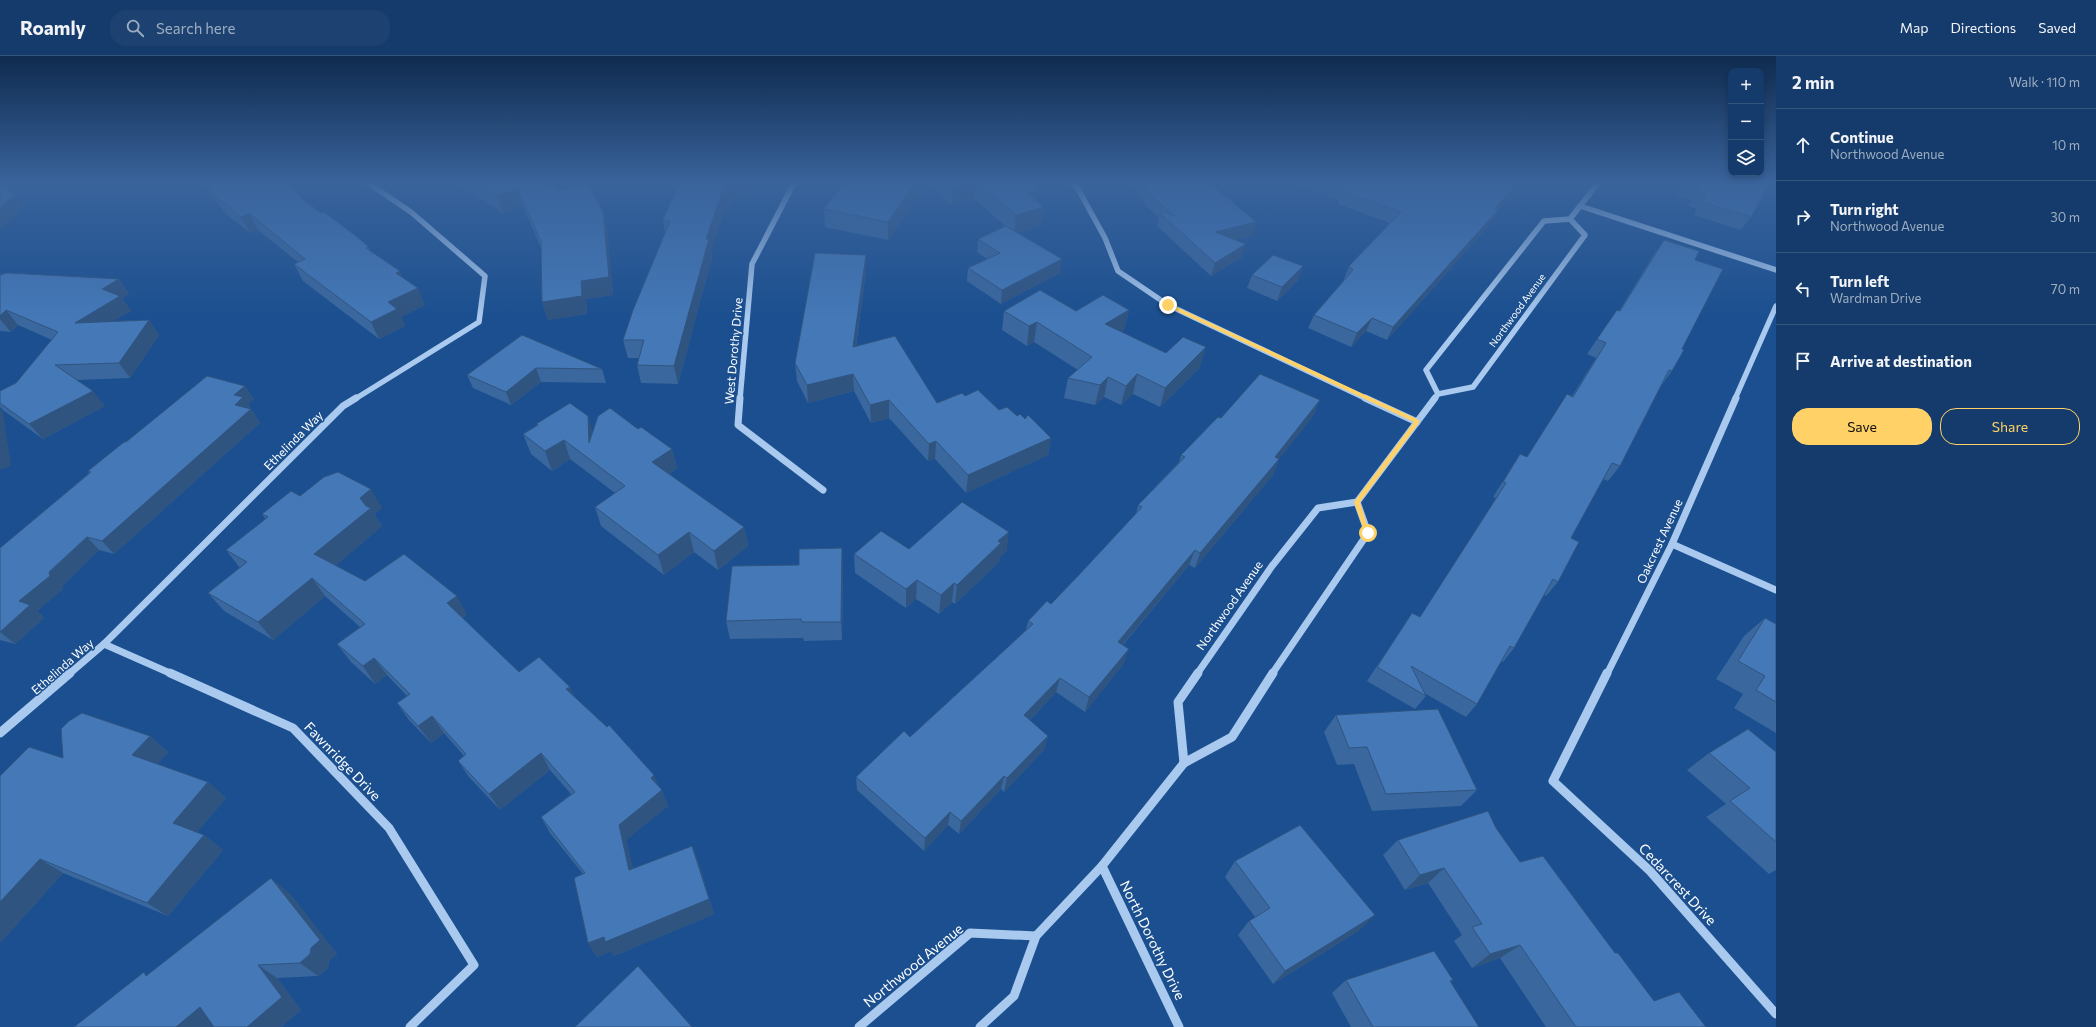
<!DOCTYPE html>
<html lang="en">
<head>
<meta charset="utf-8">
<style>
  body { margin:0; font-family:Commissioner,sans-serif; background:#1d4271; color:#f1f3f6 }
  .controls { position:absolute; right:12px; top:12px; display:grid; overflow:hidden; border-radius:8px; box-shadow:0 2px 6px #0003 }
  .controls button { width:36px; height:36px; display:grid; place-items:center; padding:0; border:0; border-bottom:1px solid #33557e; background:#143b6b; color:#f1f3f6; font:20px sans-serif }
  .stop { position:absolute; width:12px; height:12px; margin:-9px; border:3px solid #ffd166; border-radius:50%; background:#fff }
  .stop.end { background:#ffd166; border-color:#fff; box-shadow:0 1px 4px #0008 }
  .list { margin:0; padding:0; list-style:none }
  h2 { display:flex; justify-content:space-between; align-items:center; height:52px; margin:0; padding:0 16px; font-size:17px }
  h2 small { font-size:13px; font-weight:400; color:#9dadc1 }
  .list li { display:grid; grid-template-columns:26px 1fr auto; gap:12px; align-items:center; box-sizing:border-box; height:72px; padding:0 16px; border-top:1px solid #33557e }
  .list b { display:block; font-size:15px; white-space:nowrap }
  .list p { margin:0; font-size:13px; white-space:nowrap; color:#9dadc1 }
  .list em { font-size:13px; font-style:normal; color:#9dadc1 }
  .actions { display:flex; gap:8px; padding:12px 16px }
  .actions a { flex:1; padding:9px 0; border:1px solid #ffd166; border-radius:16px; text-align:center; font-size:14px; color:#ffd166 }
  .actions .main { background:#ffd166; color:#111 }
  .icon { flex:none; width:22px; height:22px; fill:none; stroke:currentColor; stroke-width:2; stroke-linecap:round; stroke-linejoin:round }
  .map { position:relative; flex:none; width:1776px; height:971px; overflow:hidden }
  header { display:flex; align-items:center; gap:24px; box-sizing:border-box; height:56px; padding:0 20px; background:#143b6b; border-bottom:1px solid #33557e }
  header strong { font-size:19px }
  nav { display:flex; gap:22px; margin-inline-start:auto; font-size:14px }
  .search { width:280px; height:36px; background:#1d4271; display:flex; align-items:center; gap:10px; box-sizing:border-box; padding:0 14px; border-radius:16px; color:#9dadc1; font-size:15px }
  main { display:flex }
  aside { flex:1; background:#143b6b }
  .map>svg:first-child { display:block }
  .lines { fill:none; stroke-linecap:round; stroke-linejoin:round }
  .minor-far2 { stroke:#a9c9ee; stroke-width:5.5 }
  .minor-far1 { stroke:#a9c9ee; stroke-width:7 }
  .minor { stroke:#a9c9ee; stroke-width:9 }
  .wall { fill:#3a679d }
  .shaded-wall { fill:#305480 }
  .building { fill:#4478b7; stroke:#305480 }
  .route { fill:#ffd166 }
  .labels { text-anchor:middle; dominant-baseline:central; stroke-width:3; stroke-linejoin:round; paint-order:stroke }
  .far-street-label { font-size:10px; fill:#fff; stroke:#1b4f8f }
  .street-label { font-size:12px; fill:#fff; stroke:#1b4f8f }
  .near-street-label { font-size:14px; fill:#fff; stroke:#1b4f8f }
</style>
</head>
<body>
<header>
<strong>Roamly</strong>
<div class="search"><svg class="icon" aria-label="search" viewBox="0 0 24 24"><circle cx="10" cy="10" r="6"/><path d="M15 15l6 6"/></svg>Search here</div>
<nav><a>Map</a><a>Directions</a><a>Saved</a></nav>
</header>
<main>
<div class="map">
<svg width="1776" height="971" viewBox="0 0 1776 971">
  <rect width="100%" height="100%" fill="#1b4f8f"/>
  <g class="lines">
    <g class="minor-far2">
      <path d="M1072 127 1077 131 1105 182 1118 215 1168 249 1367 343"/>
      <path d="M1580 150 1776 214"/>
      <path d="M1438 338 1426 314 1544 165 1570 163 1598 127"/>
      <path d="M355 343 479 266 485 220 411 156 368 127"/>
      <path d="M740 343 752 208 794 127"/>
      <path d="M1434 343 1438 338 1473 331 1585 179 1570 163"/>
      <path d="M1735 343 1776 250"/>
    </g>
    <g class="minor-far1">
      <path d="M740 342 738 369 823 434"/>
      <path d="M1365 342 1417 366"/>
      <path d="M1672 488 1776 534"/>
      <path d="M104 588 172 618"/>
      <path d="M69 618 104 588 343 350 356 342"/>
      <path d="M1197 618 1272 510 1318 452 1357 446 1435 342"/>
      <path d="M1272 618 1368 477 1357 446"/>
      <path d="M1607 618 1672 488 1736 342"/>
    </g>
    <g class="minor">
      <path d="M170 617 293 672 389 772 474 909 410 971"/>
      <path d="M1607 617 1553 725 1650 815 1776 958"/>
      <path d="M0 677 70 617"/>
      <path d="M1184 707 1178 646 1198 617"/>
      <path d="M1102 810 1179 971"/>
      <path d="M859 971 970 877 1036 880"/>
      <path d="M980 971 1014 940 1036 880 1102 810 1184 707 1232 681 1273 617"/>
    </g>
  </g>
  <g class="wall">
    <path d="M204 127H287L300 141 369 191 370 195 403 222 425 249 401 261 405 270 379 283 303 225 294 208 298 206 258 174 250 177 226 158 208 134Z"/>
    <path d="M457 127H548L559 134 603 155 607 172 613 239 586 243 587 258 548 264 542 246 541 192 522 148 503 157Z"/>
    <path d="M926 127 888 184 825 171 824 153Z"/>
    <path d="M929 127H1029L1038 134 1036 145 1042 169 1017 177 1060 217 1001 248 967 225 968 212 987 203 977 196 978 183 1005 170 974 142 952 149Z"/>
    <path d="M1130 127H1210L1252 180 1235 184 1242 201 1211 220 1157 170 1159 162 1146 150Z"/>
    <path d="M1292 127H1519L1512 135 1508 143 1498 155 1491 167 1387 284 1366 275 1351 291 1308 272 1314 259 1345 224 1344 223 1349 210 1390 167 1338 148 1339 144Z"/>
    <path d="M1685 127H1770L1751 161 1741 174 1694 159 1697 153 1688 150 1691 144 1677 140Z"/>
    <path d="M751 129 725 154 711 194 712 201 678 328 641 327 637 309 639 302H628L623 284 665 176 663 164Z"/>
    <path d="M1664 184 1695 204 1682 293 1672 315 1661 330 1620 410 1608 425 1603 423 1571 482 1558 526 1546 540 1544 539 1514 592 1503 606 1501 605 1477 648 1466 661 1424 637 1426 640 1415 653 1367 625 1412 557 1420 561 1496 442 1493 441 1520 398 1527 401 1567 338 1572 340 1596 302 1587 298 1617 254 1619 255 1654 198Z"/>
    <path d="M866 216 856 290 937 347 965 340 999 354 1025 363 1051 382 1048 399 966 437 935 403 928 405 889 362 871 367 854 335 808 347 797 325 795 307Z"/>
    <path d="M0 219 119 223 129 238 122 242 131 255 113 265 149 264 159 279 130 322 77 324 105 350 43 383 4 355 0 351V335L16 327 52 284 18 269 11 276 0 275Z"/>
    <path d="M1252 219 1298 224 1277 245 1247 232Z"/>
    <path d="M1129 254 1124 274 1121 276 1166 297 1200 311 1160 351 1133 338 1121 349 1104 341 1095 349 1064 342 1068 322 1078 314 1034 286 1027 290 1002 274 1004 255Z"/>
    <path d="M522 279 602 313 606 327 541 326 511 349 473 332 467 319Z"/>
    <path d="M245 330 254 343 248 348 260 367 114 498 99 494 63 529V533L37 555 44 562 15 588 0 584V492L89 417 88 415 126 386Z"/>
    <path d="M1320 344 1313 360 1279 403 1273 419 1195 512 1189 509 1123 589 1124 607 1085 656 1056 636 1030 664 1048 680 1044 694 1004 736 1001 733 959 778 948 769 924 795 857 734 856 721 910 681 1026 574 1028 565 1051 548 1136 458 1138 449 1179 406 1181 399 1221 362Z"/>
    <path d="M536 368 593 376 638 373 672 393 677 412 669 418 744 471 748 490 718 514 694 496 664 519 601 470 595 451 615 437 570 403 552 415 531 398 523 378 537 370Z"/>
    <path d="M300 440 382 452 374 458 382 470 335 510 365 525 467 558 462 562 519 616 570 631 574 641 659 730 668 750 626 784 633 813 692 790 698 805 714 858 614 900 611 895 597 901 588 887 583 818 550 777 541 761 571 738 550 714 500 754 469 721 458 705 464 700 444 677 431 687 409 664 397 647 407 640 387 619 375 628 351 606 337 588 360 571 325 540 273 584 224 555 208 537 240 512 226 494 266 464 262 458Z"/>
    <path d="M909 493 1007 495 1000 501 999 506 955 548 952 546 939 558 916 543 906 552 855 517 854 498Z"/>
    <path d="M843 511 842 584 804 585 803 582 730 583 726 565Z"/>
    <path d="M1765 562 1776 568V677L1734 652 1743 638 1716 623 1744 580Z"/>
    <path d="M1336 659 1477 734 1461 750 1372 755 1354 708 1337 709 1324 676Z"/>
    <path d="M150 680 168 696 157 708 208 726 226 742 197 776 204 779 223 794 168 860 63 817 0 887 63 702Z"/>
    <path d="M1776 696V814L1769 818 1706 761 1726 748 1687 714 1709 697Z"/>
    <path d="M1496 772 1520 806 1615 897 1654 945 1706 971H1546L1500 902 1472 912 1454 885 1462 879 1428 827 1405 834 1383 799 1398 784Z"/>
    <path d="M1235 805 1360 874 1273 928 1238 879 1249 865 1255 861 1225 821Z"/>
    <path d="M289 837 337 898 329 905 328 912 318 920 277 922 301 954 281 971H74L149 918Z"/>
    <path d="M1346 924H1453L1451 926 1479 971H1351L1332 937Z"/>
  </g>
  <g class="shaded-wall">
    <path d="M732 127H751V129L725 154 711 194 712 201 678 328 674 310 706 183 722 136Z"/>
    <path d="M915 127H926L888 184V166Z"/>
    <path d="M965 127H975L974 142 952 149 953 131Z"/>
    <path d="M1513 127H1519L1512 135 1508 143 1498 155 1491 167 1387 284 1393 271Z"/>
    <path d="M517 131 522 148 503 157 497 140Z"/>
    <path d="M1038 134 1035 152 1027 137Z"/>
    <path d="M14 139 23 152 0 174V152Z"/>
    <path d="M1044 151 1042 169 1014 178 1016 159Z"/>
    <path d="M603 155 607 172 613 239 586 243 587 258 548 264 542 246 581 225Z"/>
    <path d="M249 157 258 174 250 177 241 161Z"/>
    <path d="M1256 166 1252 180 1212 190 1215 176Z"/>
    <path d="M1246 188 1242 201 1211 220 1215 207Z"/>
    <path d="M866 199V216L853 308V291Z"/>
    <path d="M1062 203 1060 217 1001 248 1002 234Z"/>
    <path d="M1303 210 1298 224 1277 245 1282 231Z"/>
    <path d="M400 215 407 232 396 217Z"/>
    <path d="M119 223 129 238 122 242 131 255 86 282 75 267 102 233Z"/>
    <path d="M418 232 425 249 401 261 405 270 379 283 371 266 388 246Z"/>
    <path d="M6 254 18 269 11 276 0 263V260Z"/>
    <path d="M1129 254 1124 274 1101 288 1105 268Z"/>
    <path d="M1372 262 1366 275 1351 291 1357 277Z"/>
    <path d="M149 264 159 279 130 322 119 307Z"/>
    <path d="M1037 266 1034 286 1027 290 1029 270Z"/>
    <path d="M1206 291 1200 311 1160 351 1165 332Z"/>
    <path d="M536 312 541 326 511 349 506 336Z"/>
    <path d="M853 318 854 335 808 347 807 329Z"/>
    <path d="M1137 318 1133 338 1121 349 1126 330Z"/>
    <path d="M1108 321 1104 341 1095 349 1100 329Z"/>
    <path d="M245 330 254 343 248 348 260 367 114 498 102 485 235 349 234 339Z"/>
    <path d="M93 335 105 350 43 383 29 368Z"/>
    <path d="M889 344V362L871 367 870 349Z"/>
    <path d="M1320 344 1313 360 1268 417 1275 401Z"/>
    <path d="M0 353 3 356 11 410 0 414Z"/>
    <path d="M588 360 594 380 589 387Z"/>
    <path d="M1051 382 1048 399 966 437 968 419Z"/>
    <path d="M564 384 570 403 552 415 545 395Z"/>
    <path d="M936 385 935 403 928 405 929 388Z"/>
    <path d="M672 393 677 412 657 426 652 406Z"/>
    <path d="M1279 403 1273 419 1195 512 1200 497Z"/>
    <path d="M371 433 382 452 374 458 382 470 327 517 314 498 360 442Z"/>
    <path d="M744 471 748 490 718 514 714 495Z"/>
    <path d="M689 476 694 496 664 519 658 499Z"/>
    <path d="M1009 476 1007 495 1000 501 999 506 955 548 957 529 998 485Z"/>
    <path d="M87 481 99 494 63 529V533L37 555 44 562 15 588 0 576 19 545Z"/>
    <path d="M842 492 843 511 842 584 841 566Z"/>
    <path d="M1195 494 1189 509 1113 600 1118 586Z"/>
    <path d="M312 522 325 540 273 584 258 566Z"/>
    <path d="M917 524 916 543 906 552V533Z"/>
    <path d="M954 527 952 546 939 558 941 539Z"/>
    <path d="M457 540 467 558 457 565 447 547Z"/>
    <path d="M1129 593 1124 607 1085 656 1089 641Z"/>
    <path d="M374 602 387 619 375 628 363 610Z"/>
    <path d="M1060 622 1056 636 1021 673 1024 659Z"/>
    <path d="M570 631 578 648 566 633Z"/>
    <path d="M432 660 444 677 431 687 418 670Z"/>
    <path d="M150 680 168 696 151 715 132 699Z"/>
    <path d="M1048 680 1044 694 1004 736 1007 722Z"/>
    <path d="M541 697 550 714 500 754 489 738Z"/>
    <path d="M654 719 661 735 662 734 668 750 626 784 637 829 629 814 619 769 651 722Z"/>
    <path d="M1004 720 1001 733 959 778 961 765Z"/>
    <path d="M208 726 226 742 192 782 173 767Z"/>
    <path d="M950 756 948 769 924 795 925 782Z"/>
    <path d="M204 779 223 794 168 860 147 847Z"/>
    <path d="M692 790 698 805 714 858 614 900 611 895 597 901 588 887 604 881Z"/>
    <path d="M40 803 63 817 0 887V846Z"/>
    <path d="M1444 812 1428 827 1405 834 1420 819Z"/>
    <path d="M271 822 289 837 337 898 329 905 328 912 318 920 300 907 311 892Z"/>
    <path d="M1375 859 1360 874 1273 928 1285 915Z"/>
    <path d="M1520 889 1500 902 1472 912 1490 898Z"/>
    <path d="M258 909 277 922 301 954 281 971H247Z"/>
    <path d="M200 951 222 963 213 971H176Z"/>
  </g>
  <g class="building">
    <path d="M0 127H1L14 139 0 152Z"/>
    <path d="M206 127H287L300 141 321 157 324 156 356 180 369 191 366 192 400 215 396 217 418 232 388 246 397 253 371 266 294 208 305 203 249 157 241 161 217 141Z"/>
    <path d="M478 127H548L559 134 587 127 603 155 609 221 581 225 582 240 542 246 541 186 517 131 497 140Z"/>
    <path d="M679 127H732L722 136 706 183H709L674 310 637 309 644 284H623L633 254 670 165 663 164Z"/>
    <path d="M844 127H915L888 166 824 153Z"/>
    <path d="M950 127H965L953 131Z"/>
    <path d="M978 127H1029L1038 134 1027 137 1044 151 1016 159Z"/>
    <path d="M1142 127H1210L1256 166 1215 176 1246 188 1215 207 1160 157 1161 155 1175 160 1148 137Z"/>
    <path d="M1333 127H1513L1512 129 1514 130 1495 153 1498 154 1393 271 1372 262 1357 277 1314 259 1353 214 1349 210 1401 156 1342 135 1346 132Z"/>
    <path d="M1685 127H1770L1751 161 1703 146 1706 140 1696 137 1699 131Z"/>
    <path d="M1006 170 1062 203 1002 234 968 212 1000 197 978 183Z"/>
    <path d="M1664 184 1699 195 1695 204 1723 213 1682 293 1684 294 1672 315 1669 314 1620 410 1612 407 1571 482 1579 486 1558 526 1553 523 1514 592 1510 590 1477 648 1411 610 1426 640 1377 611 1412 557 1420 561 1506 427 1503 426 1520 398 1527 401 1567 338 1573 341 1606 287 1597 283 1617 254 1620 255Z"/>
    <path d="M815 197 866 199 853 291 895 280 937 347 962 337 965 340 978 334 999 354 1007 351 1017 360 1020 358 1025 363 1028 359 1051 382 968 419 936 385 929 388 889 344 870 349 853 318 807 329 795 307Z"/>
    <path d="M1273 199 1303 210 1282 231 1252 219Z"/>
    <path d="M7 217 119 223 102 233 120 240 75 267 149 264 119 307 55 309 93 335 29 368 0 347V335L16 327 58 276 6 254 0 260V219Z"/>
    <path d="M1040 234 1076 255 1103 239 1129 254 1105 268 1166 297 1183 281 1206 291 1165 332 1137 318 1126 330 1108 321 1100 329 1068 322 1092 301 1037 266 1029 270 1004 255Z"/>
    <path d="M522 279 602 313 536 312 506 336 467 319Z"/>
    <path d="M1260 318 1320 344 1275 401 1279 403 1200 497 1195 494 1118 586 1129 593 1089 641 1060 622 1024 659 1048 680 1007 722 1004 720 961 765 950 756 925 782 856 721 904 675 910 681 1033 568 1028 565 1047 545 1051 548 1078 520 1142 451 1138 449 1185 401 1181 399 1218 361 1221 362Z"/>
    <path d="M207 320 245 330 234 339 243 341 235 349 251 353 102 485 87 481 49 516 50 520 19 545 30 549 0 576V492L91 416 88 415 124 386H126Z"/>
    <path d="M570 347 588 360 589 387 598 360 610 352 638 373 641 371 672 393 652 406 744 471 714 495 689 476 658 499 595 451 625 430 564 384 545 395 523 378 538 369 536 368Z"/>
    <path d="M338 416 371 433 360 442 366 450 371 452 314 498 365 525 404 498 457 540 447 547 519 616 539 601 570 631 566 633 607 671 609 669 654 719 651 722 662 734 619 769 629 814 692 790 709 843 605 886 604 881 588 887 574 822 585 817 541 761 575 736 541 697 489 738 458 705 466 698 432 660 418 670 397 647 410 638 374 602 363 610 337 588 365 568 312 522 258 566 208 537 247 506 226 494 268 461 262 458 291 435 300 440 324 421Z"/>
    <path d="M962 446 1009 476 998 485 1001 487 957 529 954 527 941 539 917 524 906 533 854 498 881 475 909 493Z"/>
    <path d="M842 492 841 566H802L801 563 726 565 732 510 799 509V493Z"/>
    <path d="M1765 562 1776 568V646L1756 634 1765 620 1738 605Z"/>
    <path d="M1438 653 1477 734 1386 738 1367 691 1349 692 1336 659Z"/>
    <path d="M82 657 150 680 132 699 208 726 173 767 204 779 147 847 40 803 0 846V720L29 691 63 702 61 673 69 665Z"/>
    <path d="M1748 673 1776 696V786L1730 745 1750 732 1709 697Z"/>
    <path d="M1488 755 1496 772 1520 806 1543 800 1615 897H1618L1654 945 1679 936 1706 971H1576L1520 889 1490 898 1472 871 1482 868 1444 812 1420 819 1398 784Z"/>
    <path d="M1300 769 1375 859 1285 915 1249 865 1270 852 1235 805Z"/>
    <path d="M271 822 320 884 311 892 310 898 300 907 258 909 282 941 247 971H214L200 951 176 971H74L144 916 146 920Z"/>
    <path d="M1434 895 1453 924 1450 925 1479 971H1373L1346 924Z"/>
    <path d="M638 910 692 971H575Z"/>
  </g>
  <linearGradient id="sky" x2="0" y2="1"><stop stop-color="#0f2b4f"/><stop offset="0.48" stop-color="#39639b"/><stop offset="1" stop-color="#39639b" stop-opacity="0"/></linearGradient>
  <rect width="1776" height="263" fill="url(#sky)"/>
  <path class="route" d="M1166 248H1170L1419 364V367L1360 446 1370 479 1365 477 1354 446 1414 366 1166 250Z"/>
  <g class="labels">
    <g class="far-street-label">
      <text transform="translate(1517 254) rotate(-54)">Northwood Avenue</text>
    </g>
    <g class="street-label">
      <text transform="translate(733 295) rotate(-85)">West Dorothy Drive</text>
      <text transform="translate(293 384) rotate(-45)">Ethelinda Way</text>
      <text transform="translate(1659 485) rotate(-65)">Oakcrest Avenue</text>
      <text transform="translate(1229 549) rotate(-55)">Northwood Avenue</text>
      <text transform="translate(62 610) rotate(-41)">Ethelinda Way</text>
    </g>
    <g class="near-street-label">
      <text transform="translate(343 705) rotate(46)">Fawnridge Drive</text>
      <text transform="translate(1678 828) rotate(47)">Cedarcrest Drive</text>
      <text transform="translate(1153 884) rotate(64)">North Dorothy Drive</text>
      <text transform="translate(913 909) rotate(-39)">Northwood Avenue</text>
    </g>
  </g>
</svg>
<div class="controls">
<button>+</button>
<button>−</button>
<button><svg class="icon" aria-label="layers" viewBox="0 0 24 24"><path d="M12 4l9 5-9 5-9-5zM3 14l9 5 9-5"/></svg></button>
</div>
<div class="stop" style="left:1368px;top:477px"></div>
<div class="stop end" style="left:1168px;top:249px"></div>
</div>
<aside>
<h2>2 min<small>Walk · 110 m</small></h2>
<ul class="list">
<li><svg class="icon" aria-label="ahead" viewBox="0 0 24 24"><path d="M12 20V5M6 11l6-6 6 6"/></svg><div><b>Continue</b><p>Northwood Avenue</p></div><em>10 m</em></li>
<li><svg class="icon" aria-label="right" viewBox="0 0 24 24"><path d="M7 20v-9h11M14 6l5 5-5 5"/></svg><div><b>Turn right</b><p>Northwood Avenue</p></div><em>30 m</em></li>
<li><svg class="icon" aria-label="left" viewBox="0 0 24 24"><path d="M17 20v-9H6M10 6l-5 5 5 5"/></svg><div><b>Turn left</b><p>Wardman Drive</p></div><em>70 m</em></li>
<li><svg class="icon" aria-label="arrive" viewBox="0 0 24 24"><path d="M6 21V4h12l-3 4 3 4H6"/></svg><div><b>Arrive at destination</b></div></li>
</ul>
<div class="actions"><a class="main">Save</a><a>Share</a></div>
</aside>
</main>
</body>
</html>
